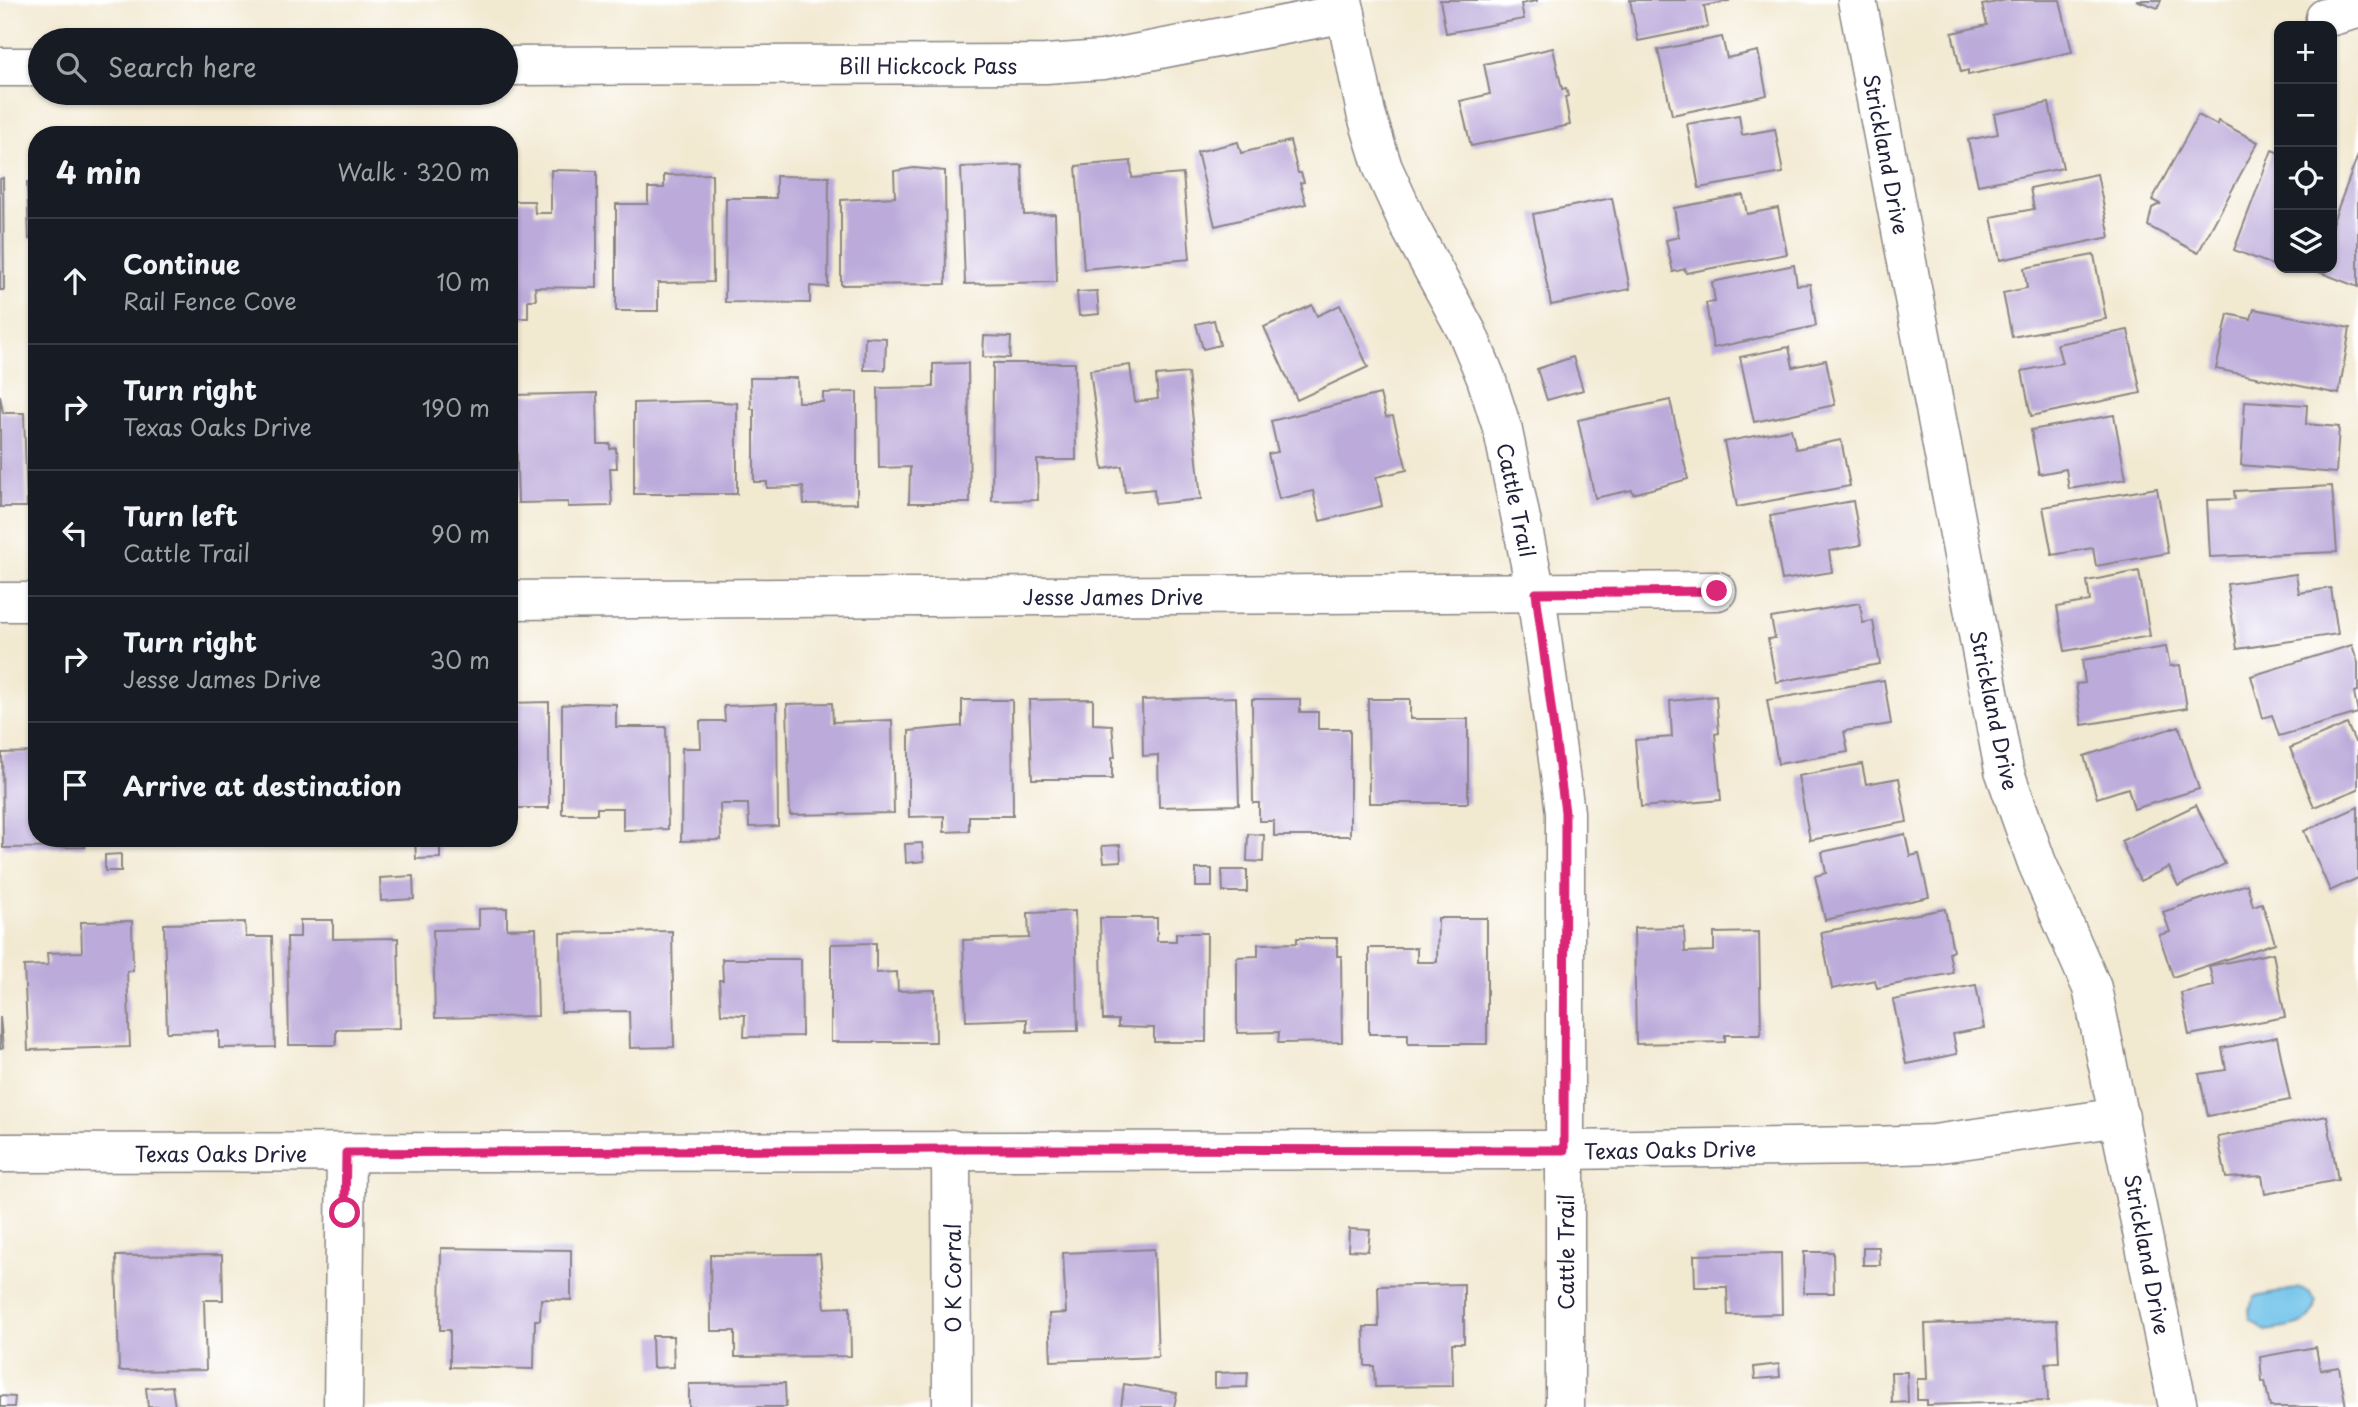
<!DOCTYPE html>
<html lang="en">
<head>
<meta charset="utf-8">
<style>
  body { margin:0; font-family:"Playpen Sans",sans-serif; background:#20242c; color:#f1f3f6 }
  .controls { position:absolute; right:21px; top:21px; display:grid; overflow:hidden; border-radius:14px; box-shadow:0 2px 5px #0004 }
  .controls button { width:63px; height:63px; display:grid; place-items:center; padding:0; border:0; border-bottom:2px solid #363941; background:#171b24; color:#f1f3f6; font:35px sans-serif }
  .stop { position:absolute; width:21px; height:21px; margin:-16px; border:5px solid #db2777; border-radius:50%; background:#fff }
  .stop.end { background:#db2777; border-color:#fff; box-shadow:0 2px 7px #0008 }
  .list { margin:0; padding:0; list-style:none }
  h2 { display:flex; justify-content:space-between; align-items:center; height:91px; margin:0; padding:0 28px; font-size:30px }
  h2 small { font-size:23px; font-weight:400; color:#9ea1a6 }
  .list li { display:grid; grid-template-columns:46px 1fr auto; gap:21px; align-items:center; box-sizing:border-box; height:126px; padding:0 28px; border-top:2px solid #363941 }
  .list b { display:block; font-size:26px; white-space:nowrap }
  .list p { margin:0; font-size:23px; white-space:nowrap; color:#9ea1a6 }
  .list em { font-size:23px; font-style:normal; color:#9ea1a6 }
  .icon { flex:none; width:38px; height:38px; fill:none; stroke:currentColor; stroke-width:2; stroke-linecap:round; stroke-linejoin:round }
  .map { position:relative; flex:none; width:2358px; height:1407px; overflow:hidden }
  .search { position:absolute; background:#171b24; box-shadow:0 2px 5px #0004; left:28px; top:28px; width:490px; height:77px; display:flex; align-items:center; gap:18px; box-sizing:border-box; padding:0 24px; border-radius:38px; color:#9ea1a6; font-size:26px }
  .panel { position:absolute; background:#171b24; box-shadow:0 2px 5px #0004; left:28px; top:126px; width:490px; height:721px; border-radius:28px }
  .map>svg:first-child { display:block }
  .water { fill:#6cc1e9; stroke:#477292; stroke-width:2 }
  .building { fill:#bbaada }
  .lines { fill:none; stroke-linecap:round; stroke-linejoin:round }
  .minor-casing { stroke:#8a8686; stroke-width:41 }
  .minor { stroke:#fff; stroke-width:38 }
  .route { stroke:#db2777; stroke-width:9 }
  .labels { text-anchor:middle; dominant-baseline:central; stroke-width:6; stroke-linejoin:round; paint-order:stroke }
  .street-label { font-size:21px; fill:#22223b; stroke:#fff }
</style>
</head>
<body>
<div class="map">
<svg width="2358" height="1407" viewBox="0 0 2358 1407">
  <rect width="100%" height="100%" fill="#fff"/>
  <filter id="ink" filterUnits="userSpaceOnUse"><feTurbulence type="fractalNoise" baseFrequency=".0143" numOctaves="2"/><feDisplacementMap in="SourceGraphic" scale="14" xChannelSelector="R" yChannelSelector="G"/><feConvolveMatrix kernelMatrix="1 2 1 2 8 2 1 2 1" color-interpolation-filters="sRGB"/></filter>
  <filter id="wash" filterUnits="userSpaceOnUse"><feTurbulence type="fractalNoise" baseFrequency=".00686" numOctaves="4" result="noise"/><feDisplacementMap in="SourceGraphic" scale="28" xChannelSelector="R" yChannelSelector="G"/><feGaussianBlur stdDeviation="1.57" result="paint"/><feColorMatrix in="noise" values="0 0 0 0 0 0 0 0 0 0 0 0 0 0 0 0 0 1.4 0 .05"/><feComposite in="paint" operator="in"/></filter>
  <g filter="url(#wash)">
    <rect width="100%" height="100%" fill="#f2e9d1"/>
    <path class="water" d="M2300 1288 2309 1292 2316 1301C2314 1329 2288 1327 2266 1331L2250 1319 2249 1309 2255 1297Z"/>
    <g id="blocks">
      <g class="building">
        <path d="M1440 0H1537V1L1521 4 1524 19 1446 33Z"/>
        <path d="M1630 0H1729V1L1704 6 1708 27 1638 41Z"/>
        <path d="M2006 0H2060L2072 52 1968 75V70L1961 72 1952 33 1987 25 1982 5Z"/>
        <path d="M2136 0H2161L2158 8Z"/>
        <path d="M1722 37 1727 58 1758 51 1767 95 1672 115 1658 50Z"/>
        <path d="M1553 48 1562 89 1566 88 1568 96 1565 97 1570 125 1471 146 1460 101 1490 94 1484 64Z"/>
        <path d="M2049 103 2063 168 1978 185 1968 140 1998 134 1994 114Z"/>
        <path d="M1739 115 1742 135 1775 129 1783 173 1699 188 1687 124Z"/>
        <path d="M2198 115 2217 125 2218 121 2258 142 2198 253 2148 226 2152 208 2160 204 2152 200Z"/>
        <path d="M1290 141 1298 173H1301L1304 182 1300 183 1306 204 1215 226 1197 152 1238 142 1241 153Z"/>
        <path d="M2272 150 2279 153V258L2275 266 2234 250Z"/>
        <path d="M2358 155V287L2314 270 2332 268V224Z"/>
        <path d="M1131 161 1132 178 1183 174 1190 259 1084 269 1076 166Z"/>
        <path d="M1022 165 1024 215 1055 214 1057 282 965 284 961 167Z"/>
        <path d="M914 168 945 171 946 284 841 285V200L895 197 894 171Z"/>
        <path d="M551 170 597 171V288L535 287 536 300H528V318H509V201H534L535 213H551Z"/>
        <path d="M712 174 713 282 658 283V311H616V204H648V188H664V175Z"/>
        <path d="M2097 174 2110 237 2000 260 1991 217 2034 209 2030 188Z"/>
        <path d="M776 176 829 177 828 287 810 286V303L725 302 726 198H776Z"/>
        <path d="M3 178 4 290H0V179Z"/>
        <path d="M27 182H37V239H29Z"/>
        <path d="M1743 195 1747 214 1778 208 1787 254 1686 273 1685 269 1673 272 1666 240 1679 237 1674 208Z"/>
        <path d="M1612 198 1630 289 1551 305 1533 214Z"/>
        <path d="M2094 255 2106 319 2012 337 2003 293 2027 288 2024 268Z"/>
        <path d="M1794 265 1797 285 1810 284 1816 326 1713 348 1706 303 1715 302 1712 282Z"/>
        <path d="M1097 291 1099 314 1079 316 1077 292Z"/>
        <path d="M1312 305 1317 316 1340 305 1368 367 1297 400 1264 327Z"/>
        <path d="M2254 309 2350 328 2339 394 2216 369 2228 314 2251 319Z"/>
        <path d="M1214 320 1220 345 1203 349 1196 324Z"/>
        <path d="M2128 330 2141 393 2031 416 2022 371 2062 363 2057 344Z"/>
        <path d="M984 336 1011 337 1010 358 983 357Z"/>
        <path d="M865 337 886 338 885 370H864Z"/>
        <path d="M1789 347 1793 367 1826 360 1835 405 1754 422 1740 357Z"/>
        <path d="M1573 357 1583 390 1547 400 1537 369Z"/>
        <path d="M968 363 970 503H909L910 467 879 468 878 388 933 387V364Z"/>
        <path d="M993 363H1075L1076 460H1037L1038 500 992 501Z"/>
        <path d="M1130 365 1135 402 1158 399 1156 376 1188 373 1201 499 1155 504 1154 489 1125 492 1122 466 1103 469 1090 370Z"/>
        <path d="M750 378H797L798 402H823V393L857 392V503L804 504 803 487 767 488V482H754V409H751Z"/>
        <path d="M597 393 598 444H610V449L616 448 617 468H610L612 506 568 507V502L518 503 515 395Z"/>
        <path d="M1380 394 1386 417 1393 416 1407 470 1376 477 1382 506 1320 521 1313 491 1279 499 1268 454 1278 452 1271 421Z"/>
        <path d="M0 395 3 413H24L27 507H0Z"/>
        <path d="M1670 400 1688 479 1633 494 1632 490 1595 498 1578 420Z"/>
        <path d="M706 401 737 403V494H634V403Z"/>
        <path d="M2245 401 2307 405 2306 424 2339 427 2336 473 2241 465Z"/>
        <path d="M2114 415 2126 479 2069 489 2066 469 2039 474 2031 430Z"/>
        <path d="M1791 429 1796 449 1841 440 1850 486 1737 507 1724 442Z"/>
        <path d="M2332 486 2337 552 2210 557 2207 500 2235 499 2234 491Z"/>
        <path d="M2157 488 2168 553 2096 566 2093 548 2052 555 2043 507Z"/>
        <path d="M1853 501 1861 545 1829 551 1832 572 1782 580 1770 516Z"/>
        <path d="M2139 571 2150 636 2065 651 2057 607 2090 601 2087 581Z"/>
        <path d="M2296 574 2299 593 2331 588 2338 634 2237 649 2227 584Z"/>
        <path d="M1860 603 1863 623 1873 621 1880 664 1776 682 1768 639 1775 638 1771 618Z"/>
        <path d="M2352 645 2358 663V691L2354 692 2358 713 2279 736 2272 715 2263 718 2251 676Z"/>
        <path d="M2166 647 2170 666 2180 665 2187 708 2082 725 2076 684 2085 683 2082 660Z"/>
        <path d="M1884 680 1891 724 1844 731 1848 752 1778 764 1767 700Z"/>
        <path d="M1716 696 1719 733 1715 734 1721 800 1641 807 1635 740 1672 737 1670 701Z"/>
        <path d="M1236 697 1239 805 1159 807 1158 755 1143 756 1142 700Z"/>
        <path d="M1093 699V724L1112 725 1115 757H1112V779H1032L1029 700Z"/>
        <path d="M1252 699H1300V712H1318V729H1350V836H1274V821H1259V803H1253Z"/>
        <path d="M1368 699H1410V719H1468V803H1369Z"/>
        <path d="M962 700H1012L1013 816H969V831L944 832V816L909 817V731L962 726Z"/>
        <path d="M549 702V808H509V703Z"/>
        <path d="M584 703 616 704V727H666L668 829 623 830V808H597V814H562V705Z"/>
        <path d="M832 703 833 722 892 720 894 813 790 815 787 704Z"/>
        <path d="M777 704 778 826 749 827 748 804H720L721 840 681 841 682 748H701L700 721H725L724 706Z"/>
        <path d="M2347 724 2355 742 2358 741V789L2314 807 2290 748Z"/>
        <path d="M2179 726 2199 789 2134 809 2128 788 2097 798 2084 756Z"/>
        <path d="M37 752V838H85V847L3 848 2 753Z"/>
        <path d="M1862 764 1866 784 1899 778 1907 822 1810 840 1798 776Z"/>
        <path d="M2196 805 2225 864 2178 886 2169 867 2140 881 2121 841Z"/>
        <path d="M2358 807V878L2330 891 2304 831Z"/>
        <path d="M1248 834 1264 835 1263 862 1247 861Z"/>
        <path d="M1905 834 1910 856 1919 854 1929 897 1825 920 1815 876 1826 873 1822 852Z"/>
        <path d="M415 838H440V858L416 859Z"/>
        <path d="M922 843 924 861 906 863 905 844Z"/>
        <path d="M1120 845 1121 861 1104 862 1102 846Z"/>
        <path d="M121 854V871H105V855Z"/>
        <rect x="1196" y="869" width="16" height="18"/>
        <path d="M1222 870H1247V892H1223Z"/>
        <path d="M413 876 414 899 381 901 380 878Z"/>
        <path d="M2247 884 2253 906 2262 903 2275 943 2173 977 2159 935 2170 932 2163 912Z"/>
        <path d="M507 908V929L536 928 538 1016 435 1018 433 930 479 929V909Z"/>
        <path d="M1945 909 1953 951 1949 953 1953 973 1877 988 1875 980 1832 989 1821 932Z"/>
        <path d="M1075 911 1078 1031 1027 1032V1019L966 1021 963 940 1029 938 1028 913Z"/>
        <path d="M1100 918H1157V941H1176V933H1207L1206 1042H1154V1028L1118 1027V1020H1103Z"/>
        <path d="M1438 918H1487V1044H1408V1034H1369V948H1417V962H1437Z"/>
        <path d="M300 920H333V939L398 938 400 1028 336 1029V1045H289L287 937H300Z"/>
        <path d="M132 921 133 971H127L130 1047 28 1050 24 966 48 965 47 953 82 952 81 922Z"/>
        <path d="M245 922 246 937H272L275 1047 219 1048V1031L167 1032 164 924Z"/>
        <path d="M1684 927 1685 952 1714 951V933L1759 932 1761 1035H1725V1042L1636 1044 1634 928Z"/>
        <path d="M672 931 674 1047 630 1048 629 1011 561 1012 560 933Z"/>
        <path d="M1297 938H1337V956H1341L1342 1042 1278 1043 1279 1032 1237 1033V957L1258 956V944L1297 943Z"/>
        <path d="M876 943V973L897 972 898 991 935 990 936 1042H831V944Z"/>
        <path d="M2273 953 2285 1017 2189 1035 2181 993 2214 986 2209 966Z"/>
        <path d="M722 959H801L802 1036 744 1037 745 1015 721 1014 719 980H723Z"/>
        <path d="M1976 985 1984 1028 1953 1034 1957 1054 1906 1064 1893 1000Z"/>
        <path d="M0 1017 3 1048 0 1049Z"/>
        <path d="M2277 1037 2290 1100 2208 1116 2199 1074 2226 1070 2222 1048Z"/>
        <path d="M2327 1116 2338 1180 2265 1194 2262 1176 2226 1178 2218 1137Z"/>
        <path d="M1349 1229 1370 1230 1368 1251 1348 1250Z"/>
        <path d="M1863 1247H1879L1880 1265H1863Z"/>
        <path d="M441 1248 571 1250V1300L541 1299 540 1320H535L534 1369 450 1367V1330H440Z"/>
        <path d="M1154 1249 1158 1357 1051 1361 1049 1314 1066 1313 1063 1253Z"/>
        <path d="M1804 1252H1833L1834 1293H1804Z"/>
        <path d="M1781 1253 1782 1314 1728 1315 1727 1287H1695L1694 1255Z"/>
        <path d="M820 1254 825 1308 850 1307 851 1356 735 1357V1331H711L710 1255Z"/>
        <path d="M222 1255 223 1300H204L206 1370 119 1371 116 1256Z"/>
        <path d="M1464 1284V1343H1452L1453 1386 1375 1387 1374 1366H1365L1364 1327H1379L1378 1286Z"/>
        <path d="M2057 1320 2059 1362 2046 1363 2048 1401 1927 1405V1400H1917V1379H1927L1925 1324Z"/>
        <path d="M652 1336H673L674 1367 653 1368Z"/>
        <path d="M2316 1347 2320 1370 2339 1367 2346 1407H2270L2265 1381 2262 1382 2260 1357Z"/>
        <path d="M1779 1364 1780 1377 1755 1379 1754 1367Z"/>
        <path d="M1248 1372 1247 1387 1215 1388V1373Z"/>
        <path d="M1891 1372H1907L1908 1402 1892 1403Z"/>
        <path d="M785 1383 786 1407H689V1384Z"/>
        <path d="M1124 1384 1177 1393 1174 1407H1121Z"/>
        <path d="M172 1386 175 1407H148L146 1388Z"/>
        <path d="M0 1396 15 1397 14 1407H0Z"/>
      </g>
    </g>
  </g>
  <g filter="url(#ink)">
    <use href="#blocks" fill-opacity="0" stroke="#8a8686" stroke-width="2"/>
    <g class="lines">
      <defs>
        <g id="minor">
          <path d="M1343 0 1366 113 1383 168 1410 227 1467 332 1486 378 1503 431 1536 593 1565 812V1407"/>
          <path d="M1857 0 2004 770 2037 863 2092 988 2178 1407"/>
          <path d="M2325 18 2358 9"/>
          <path d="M506 66 1046 64 1103 60 1346 13"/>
          <path d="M0 67H40"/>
          <path d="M509 600 1717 591"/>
          <path d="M0 602H37"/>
          <path d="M951 1149 952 1407"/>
          <path d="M0 1153 1564 1150 1870 1146 1934 1144 2120 1117"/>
          <path d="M343 1407 346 1153"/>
        </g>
      </defs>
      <use href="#minor" class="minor-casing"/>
      <use href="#minor" class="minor"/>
    </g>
  </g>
  <g class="lines" filter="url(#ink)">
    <path class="route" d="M345 1213 346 1153 951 1149 1564 1150 1565 812 1536 593 1717 591"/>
  </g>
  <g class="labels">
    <g class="street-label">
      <text x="928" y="65">Bill Hickcock Pass</text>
      <text transform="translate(1887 154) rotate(79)">Strickland Drive</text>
      <text transform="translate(1517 500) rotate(78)">Cattle Trail</text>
      <text x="1113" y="596">Jesse James Drive</text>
      <text transform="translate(1995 710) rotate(78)">Strickland Drive</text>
      <text transform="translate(1670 1149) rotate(-1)">Texas Oaks Drive</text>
      <text x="221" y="1153">Texas Oaks Drive</text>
      <text transform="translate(1565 1252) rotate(-90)">Cattle Trail</text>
      <text transform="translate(2148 1254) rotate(79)">Strickland Drive</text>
      <text transform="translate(952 1278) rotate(-90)">O K Corral</text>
    </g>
  </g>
</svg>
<div class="controls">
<button>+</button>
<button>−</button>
<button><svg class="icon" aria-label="locate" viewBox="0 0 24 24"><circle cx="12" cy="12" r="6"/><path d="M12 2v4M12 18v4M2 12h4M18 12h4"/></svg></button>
<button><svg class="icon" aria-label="layers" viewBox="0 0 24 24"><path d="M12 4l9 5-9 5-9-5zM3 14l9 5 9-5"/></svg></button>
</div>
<div class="stop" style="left:345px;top:1213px"></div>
<div class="stop end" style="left:1717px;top:591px"></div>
<div class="search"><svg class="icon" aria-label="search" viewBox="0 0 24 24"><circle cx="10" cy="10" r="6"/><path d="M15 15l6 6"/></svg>Search here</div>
<section class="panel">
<h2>4 min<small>Walk · 320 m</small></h2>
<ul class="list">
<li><svg class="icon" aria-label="ahead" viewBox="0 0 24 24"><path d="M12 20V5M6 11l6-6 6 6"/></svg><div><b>Continue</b><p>Rail Fence Cove</p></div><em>10 m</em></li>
<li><svg class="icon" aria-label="right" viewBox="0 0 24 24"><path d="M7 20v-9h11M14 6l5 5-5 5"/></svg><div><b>Turn right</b><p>Texas Oaks Drive</p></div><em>190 m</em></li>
<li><svg class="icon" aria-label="left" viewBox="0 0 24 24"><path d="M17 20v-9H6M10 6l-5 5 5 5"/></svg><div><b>Turn left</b><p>Cattle Trail</p></div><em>90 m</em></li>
<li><svg class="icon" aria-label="right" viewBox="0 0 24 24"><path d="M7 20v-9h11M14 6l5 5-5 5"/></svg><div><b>Turn right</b><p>Jesse James Drive</p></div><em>30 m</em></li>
<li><svg class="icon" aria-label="arrive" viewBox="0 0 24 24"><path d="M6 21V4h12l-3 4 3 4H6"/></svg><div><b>Arrive at destination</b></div></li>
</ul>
</section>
</div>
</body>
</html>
